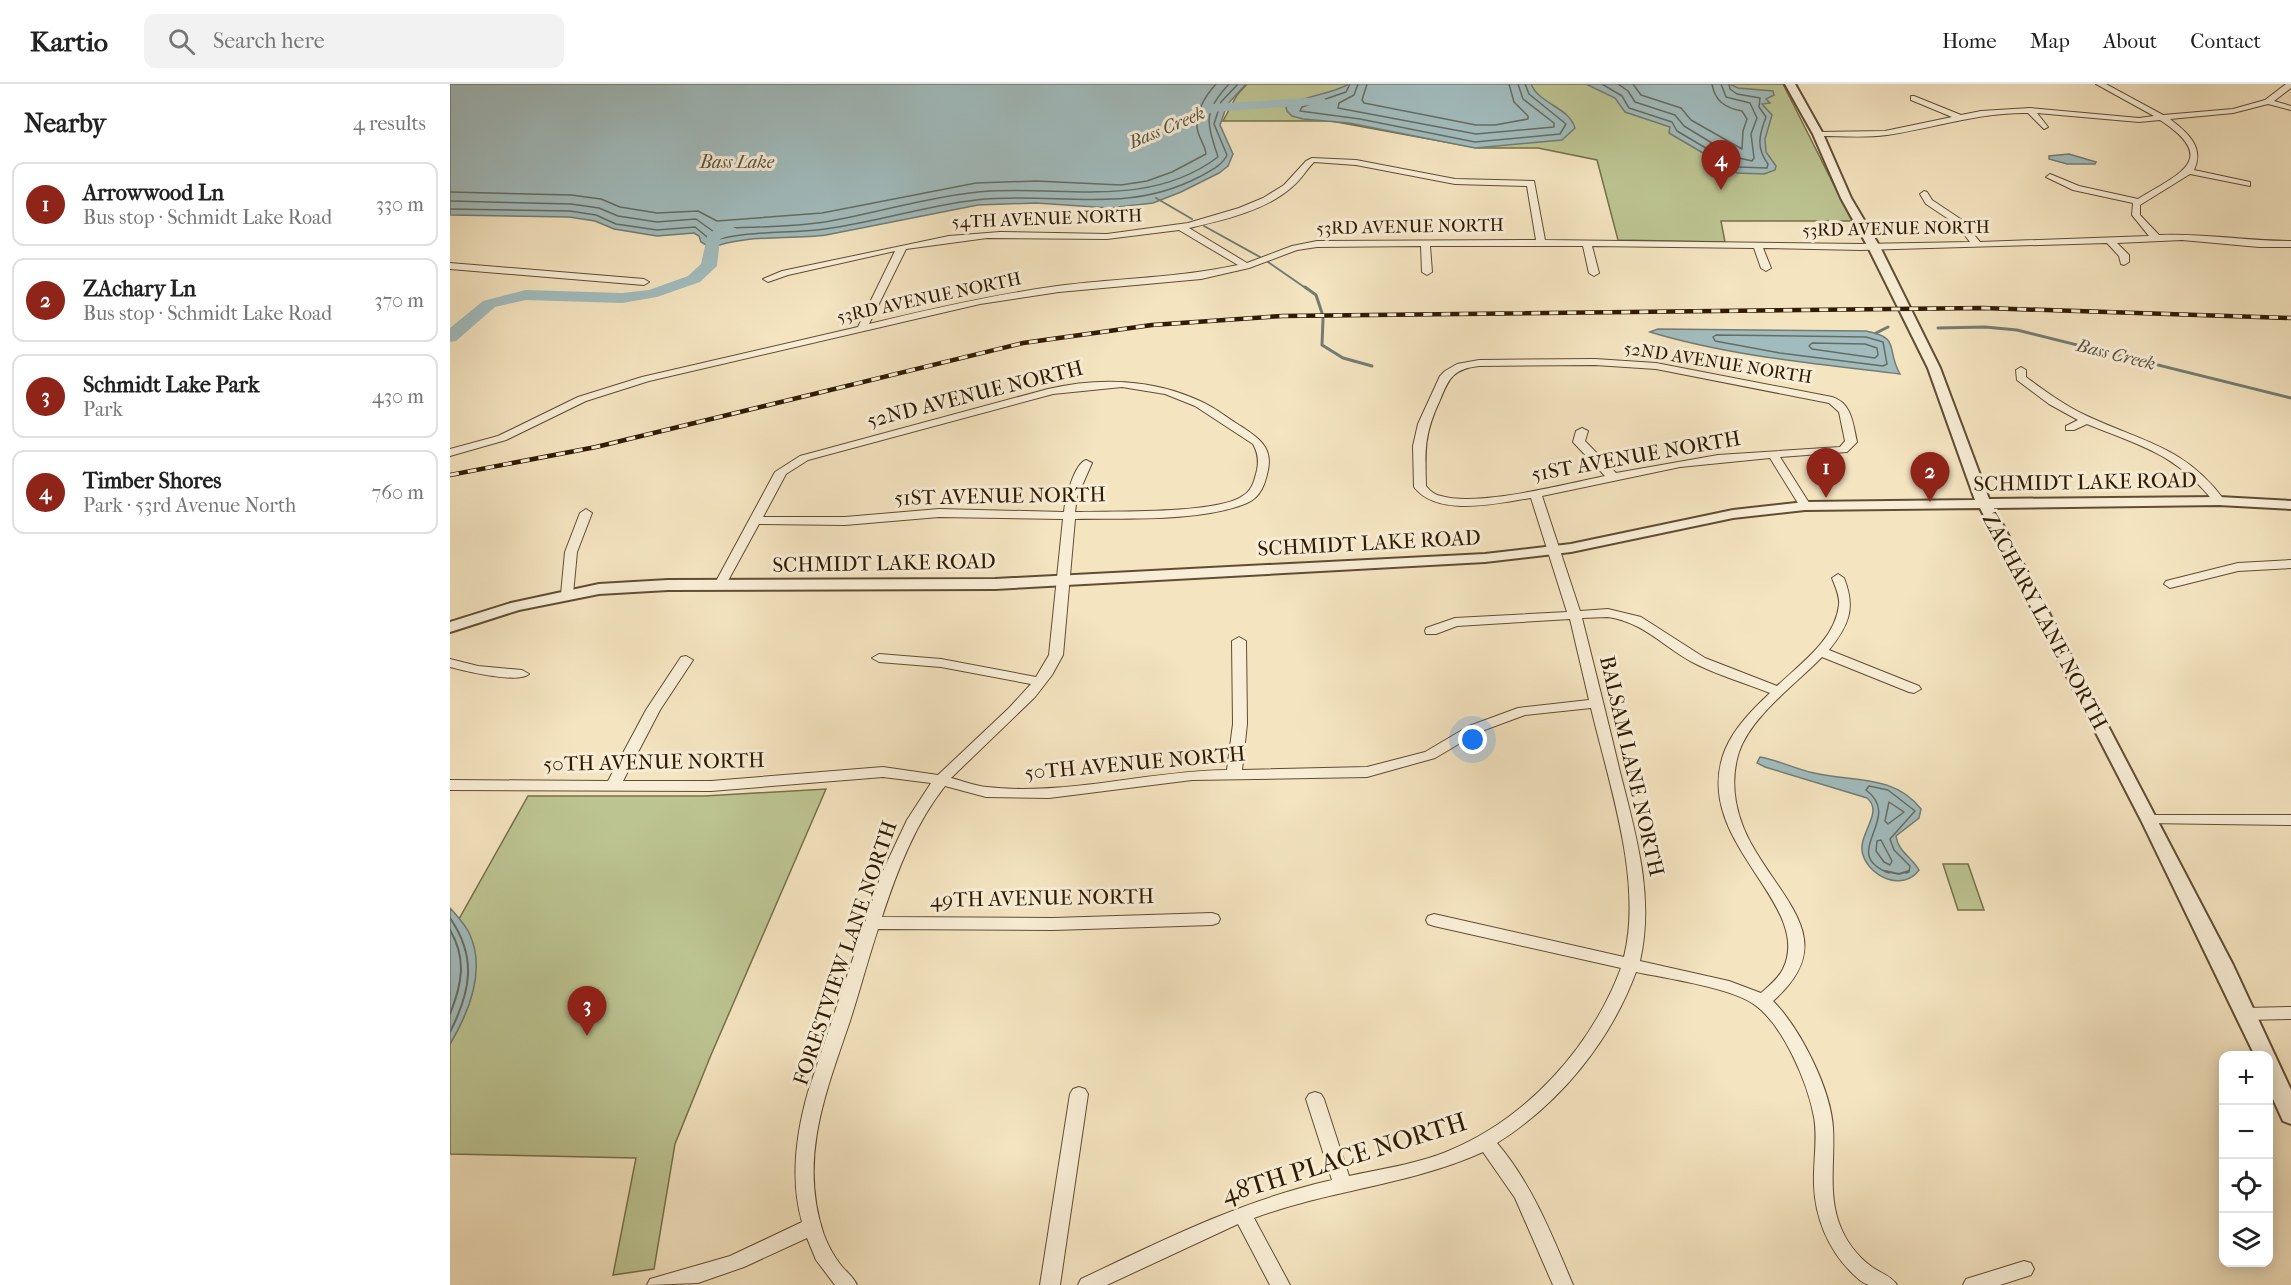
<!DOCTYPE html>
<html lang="en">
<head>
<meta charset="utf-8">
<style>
  body { margin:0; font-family:"IM FELL French Canon",serif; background:#f2f2f2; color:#222 }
  .controls { position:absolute; right:18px; bottom:18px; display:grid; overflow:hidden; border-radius:12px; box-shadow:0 3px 15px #0003 }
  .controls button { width:54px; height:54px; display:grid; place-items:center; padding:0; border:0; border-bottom:2px solid #e0e0e0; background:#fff; color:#222; font:30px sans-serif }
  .you { position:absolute; left:1023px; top:656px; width:21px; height:21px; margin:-15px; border:4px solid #fff; border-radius:50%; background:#1a73e8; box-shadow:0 0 0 9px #1a73e833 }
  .badge { display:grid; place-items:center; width:39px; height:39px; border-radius:50%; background:#8f2418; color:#fff; font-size:20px; font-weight:700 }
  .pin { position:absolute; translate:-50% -50px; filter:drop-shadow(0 2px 3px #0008) }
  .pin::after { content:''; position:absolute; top:32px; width:21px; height:18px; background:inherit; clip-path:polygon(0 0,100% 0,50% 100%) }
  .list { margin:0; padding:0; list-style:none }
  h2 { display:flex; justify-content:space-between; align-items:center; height:78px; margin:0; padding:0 24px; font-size:26px }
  h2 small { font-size:20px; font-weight:400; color:#767676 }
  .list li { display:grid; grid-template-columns:39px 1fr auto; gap:18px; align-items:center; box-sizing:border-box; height:84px; margin:0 12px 12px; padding:0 12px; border:2px solid #e0e0e0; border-radius:12px }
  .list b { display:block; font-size:22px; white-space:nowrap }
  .list p { margin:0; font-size:20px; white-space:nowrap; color:#767676 }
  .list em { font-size:20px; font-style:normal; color:#767676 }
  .icon { flex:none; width:33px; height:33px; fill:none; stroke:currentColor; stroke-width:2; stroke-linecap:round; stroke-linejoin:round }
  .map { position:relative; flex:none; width:1841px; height:1201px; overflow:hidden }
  header { display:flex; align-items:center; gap:36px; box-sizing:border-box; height:84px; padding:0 30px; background:#fff; border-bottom:2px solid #e0e0e0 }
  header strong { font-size:28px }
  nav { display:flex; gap:33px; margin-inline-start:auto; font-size:21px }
  .search { width:420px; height:54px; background:#f2f2f2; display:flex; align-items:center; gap:15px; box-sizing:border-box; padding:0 21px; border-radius:12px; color:#767676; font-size:22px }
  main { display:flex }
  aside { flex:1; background:#fff }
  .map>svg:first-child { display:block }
  .green { fill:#bcc492; stroke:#76704a; stroke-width:1.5 }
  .water { fill:#a1bcbe; stroke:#737c73; stroke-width:1.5 }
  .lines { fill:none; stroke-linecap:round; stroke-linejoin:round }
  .shore-far1 { stroke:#686c60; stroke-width:1.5 }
  .shore { stroke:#686c60; stroke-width:2 }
  .stream-far1 { stroke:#737c73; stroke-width:2 }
  .stream { stroke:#737c73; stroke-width:3 }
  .river { fill:#a1bcbe; fill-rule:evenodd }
  .minor-casing { stroke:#604d32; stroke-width:2 }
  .tertiary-casing { stroke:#604d32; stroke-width:4 }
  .minor { fill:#f8edd6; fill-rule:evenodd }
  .tertiary { fill:#f8edd6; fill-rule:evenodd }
  .rail-casing { stroke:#2f1b02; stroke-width:4.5 }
  .rail { stroke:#f8edd6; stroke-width:3; stroke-dasharray:9; stroke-linecap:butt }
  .labels { text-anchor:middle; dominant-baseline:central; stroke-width:6; stroke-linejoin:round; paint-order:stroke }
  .far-water-label { font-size:18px; font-style:italic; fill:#575344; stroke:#f8edd6 }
  .far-street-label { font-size:18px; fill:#2f1b02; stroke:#f8edd6 }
  .street-label { font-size:21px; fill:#2f1b02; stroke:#f8edd6 }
  .near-street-label { font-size:26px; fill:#2f1b02; stroke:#f8edd6 }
</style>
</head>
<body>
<header>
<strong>Kartio</strong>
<div class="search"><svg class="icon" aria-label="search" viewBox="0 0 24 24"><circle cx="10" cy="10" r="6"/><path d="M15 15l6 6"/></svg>Search here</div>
<nav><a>Home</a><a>Map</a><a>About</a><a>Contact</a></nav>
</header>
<main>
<aside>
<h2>Nearby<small>4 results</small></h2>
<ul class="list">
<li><span class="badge">1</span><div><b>Arrowwood Ln</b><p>Bus stop · Schmidt Lake Road</p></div><em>330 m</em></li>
<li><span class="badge">2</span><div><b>ZAchary Ln</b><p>Bus stop · Schmidt Lake Road</p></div><em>370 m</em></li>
<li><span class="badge">3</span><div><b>Schmidt Lake Park</b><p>Park</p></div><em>430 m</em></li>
<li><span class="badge">4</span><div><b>Timber Shores</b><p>Park · 53rd Avenue North</p></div><em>760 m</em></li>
</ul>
</aside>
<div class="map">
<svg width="1841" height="1201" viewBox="0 0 1841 1201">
  <rect width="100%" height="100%" fill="#f4e4c0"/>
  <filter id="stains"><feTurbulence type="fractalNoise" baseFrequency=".00333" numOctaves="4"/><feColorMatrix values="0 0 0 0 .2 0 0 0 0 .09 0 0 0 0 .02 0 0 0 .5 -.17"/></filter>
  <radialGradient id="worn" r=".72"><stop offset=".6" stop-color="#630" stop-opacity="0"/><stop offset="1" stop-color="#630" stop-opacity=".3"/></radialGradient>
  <g class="green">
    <path d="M797 0H1333L1402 137H1271L1275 158 1168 156 1147 76 1088 64H1028L881 37H773L787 11Z"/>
    <path d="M376 705 261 971 225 1060 204 1185 163 1191 186 1074 0 1070V960C24 919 38 877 9 835L78 712H254Z"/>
    <path d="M1493 780H1518L1534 826H1508Z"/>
  </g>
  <g class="water">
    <path d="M0 0H796L777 21 770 41 783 70 778 82 769 89 731 108 703 119 660 124 586 119 528 121 376 151C339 156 294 150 261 164L251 158 249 152 244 149 207 152 164 145 145 137 119 133 0 131Z"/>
    <path d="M899 0H1081C1089 20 1119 23 1125 44L1112 56 1025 64 899 39 853 35 842 32 837 27 836 23C854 11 880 11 899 0Z"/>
    <path d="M1136 0H1280L1288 4 1323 7 1324 11 1316 15 1320 19 1312 20 1322 31 1315 55 1316 68 1326 82 1325 86 1314 90 1287 89 1219 49 1220 43 1175 28 1165 14Z"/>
    <path d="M1619 70 1646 78 1645 80H1617L1599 75V72Z"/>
    <path d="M1208 245 1416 247C1452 254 1435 264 1450 290 1368 280 1279 272 1200 248Z"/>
    <path d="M1310 673C1328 676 1345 685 1364 689 1402 698 1444 690 1471 725L1469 734 1446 752C1448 768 1462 773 1469 786 1453 808 1420 793 1413 771 1406 751 1435 729 1417 714L1315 683 1307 679Z"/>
    <path d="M0 824C7 832 16 841 20 851 36 887 19 928 0 960Z"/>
  </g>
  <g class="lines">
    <g class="shore-far1">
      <path d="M900 0 896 8 852 23 850 27 910 35 1025 58 1110 50 1116 40 1079 10 1075 0"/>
      <path d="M908 0 904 11 889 19 888 24 1026 50 1104 43V39L1073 15 1068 0"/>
      <path d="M917 0 912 16 914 19 1026 41H1045L1078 35V32L1064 18 1059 0"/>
      <path d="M1152 0 1172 12 1179 24 1222 38 1227 47 1288 83 1317 84 1318 80C1306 64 1309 51 1316 33L1309 23 1310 14 1287 10 1280 5 1279 0"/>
      <path d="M1168 0 1178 7 1185 18 1225 31 1234 42 1285 73 1302 77 1304 74 1301 50 1307 34 1300 19 1276 13 1271 0"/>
      <path d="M1183 0 1191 11 1231 24 1241 36 1292 65 1293 47 1297 35 1292 27C1275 24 1265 17 1262 0"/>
      <path d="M0 108 121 111 151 115 170 123 207 129 248 127 267 137 372 129 526 99 586 97 671 101 697 97 722 88 756 70C755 61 750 56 748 48 743 31 755 12 766 0"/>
      <path d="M0 117 121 120 149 124 168 132 207 138 246 135 264 148 275 144C308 143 342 143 375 138 427 129 477 113 528 108 610 100 696 127 768 73 757 38 752 29 779 0"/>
      <path d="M0 125 120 127 146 131 166 140 207 146 245 143 262 157C299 146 337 150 375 145 426 138 475 122 526 116 606 107 674 132 749 93 760 87 772 82 777 71L764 40 771 18 788 0"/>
      <path d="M1266 251 1416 253 1433 258 1437 280 1433 282 1330 269 1265 257 1263 253Z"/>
      <path d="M1362 259 1415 260 1427 264 1428 271 1425 274 1362 265 1359 262Z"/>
      <path d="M1439 718 1454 728 1438 740 1435 737Z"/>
      <path d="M1431 756 1442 777 1440 781 1434 778 1426 767 1427 757Z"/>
      <path d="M1439 789C1387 769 1455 735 1416 706L1419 702 1438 706 1465 727 1440 755 1444 766 1460 782 1459 788 1456 789"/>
    </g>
    <g class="shore">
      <path d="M1435 787 1449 790 1459 787"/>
      <path d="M0 834C27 873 21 907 0 948"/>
      <path d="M0 846C17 875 12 900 0 930"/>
    </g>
    <g class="stream-far1">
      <path d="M706 114 742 135"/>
      <path d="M754 142 810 173"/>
      <path d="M818 178 857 205"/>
    </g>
    <g class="stream">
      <path d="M855 203 866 211 872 229"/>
      <path d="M873 235 872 261 893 274 922 282"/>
      <path d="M1488 244 1535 243 1567 246 1841 314"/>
      <path d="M1426 249 1438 243"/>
    </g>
    <g class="river">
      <path d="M872 13 878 17 877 20 763 28 747 34 740 30 761 20Z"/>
      <path d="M280 141 288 146 285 149 270 155 267 182 250 198 207 213 172 219 76 216 45 223 6 257 0 258V244L33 217 76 206 172 209 199 206 238 192 251 180 258 149Z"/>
    </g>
    <defs>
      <g id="minor">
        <path d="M1646 0H1656L1713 31 1783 25 1815 16 1836 0H1841V4L1824 17 1841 22V26L1818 20 1783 29 1720 35C1737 48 1755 63 1744 86L1800 98V102L1740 90 1690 121V131L1709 151C1753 149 1797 157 1841 157V163H1809L1732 156 1667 159 1679 171V178L1674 181 1671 180 1669 172 1657 159 1411 166 1313 164 1321 184 1316 187 1311 184 1304 164 1142 162 1149 189 1144 192 1139 189 1133 162H980L982 188 977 191 972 188 971 162 867 163 847 166 799 184 751 195 609 208 530 220 199 297 136 317 56 356 0 372V365L48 352 128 313 192 293 408 243 445 167 338 191 318 198 313 195 332 187 499 152 550 148 657 150 738 139 789 124 813 114 834 101 856 77 862 74 906 76 1005 95 1084 97 1095 156 1411 160 1520 158 1506 140 1476 120 1470 110 1474 107 1477 108 1482 116 1512 136 1530 158 1699 152 1682 131 1683 119 1623 106 1596 93 1600 90 1629 102 1688 115C1728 90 1771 76 1710 36L1689 38 1587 29 1598 43 1594 45 1578 29C1530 28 1484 44 1437 51 1415 54 1390 52 1368 52L1364 50 1368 48 1435 47 1502 33 1461 16V12H1464L1511 31 1531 27 1580 24 1689 34 1704 32ZM864 78 906 81 1005 100 1077 102 1086 156 867 157 842 162 797 179 739 144C773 136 815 127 842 103 851 96 856 86 864 78ZM729 146 788 181C728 194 667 194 607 202 543 211 481 225 419 240L456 165 537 154 657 155Z"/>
        <path d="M0 179 194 195 199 198 194 201 0 185Z"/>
        <path d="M1145 275 1206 279 1382 313C1402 319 1403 340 1407 358L1397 368 1330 373 1361 422 1359 424H1351L1320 374 1230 383 1092 412 1130 527 1158 525 1191 533 1255 574 1327 602C1350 580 1385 556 1389 521 1390 512 1385 502 1382 494L1388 490 1394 494C1406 524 1399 541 1379 566L1469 602 1471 605 1464 609 1459 608 1372 573C1346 600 1301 632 1289 668 1278 702 1287 738 1306 768 1339 823 1387 861 1323 917 1350 944 1381 1005 1383 1044 1385 1076 1378 1108 1389 1139 1395 1156 1407 1172 1422 1183 1430 1189 1442 1192 1447 1201 1438 1201 1428 1201 1419 1201 1413 1200 1406 1193 1401 1188 1378 1165 1365 1133 1364 1101 1363 1079 1368 1055 1364 1033 1358 999 1333 941 1305 921 1283 904 1215 894 1186 888 1160 958 1110 1019 1047 1059 1082 1100 1102 1151 1123 1201H1103L1065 1114 1033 1068C960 1101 879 1106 804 1134L840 1201H820L788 1140 657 1201H628L631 1195C713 1156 793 1116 882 1096L856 1015 859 1010 865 1008 871 1010 874 1015 899 1092C931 1085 966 1080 996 1068 1076 1036 1141 964 1171 884L984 842 978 840 976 836 978 832 984 830 1174 873C1193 797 1159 700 1141 624L1075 631 1029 648 985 674 917 693 742 696 599 714 536 713 495 702C465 740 447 787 432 833L603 834 762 829 768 831 770 835 768 839 762 841 603 846 428 845C418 875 410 906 400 937 376 1008 348 1075 374 1151 378 1161 383 1171 390 1180 395 1187 403 1192 407 1201H385L366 1176 357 1154 294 1183 248 1199 197 1201 200 1195 280 1172 352 1138C340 1096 346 1050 358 1008L431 791 457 736 481 699 433 693 261 707 0 706V696L158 697 196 626 231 573 236 572 243 576 210 626 173 697H261L433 683 488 691 559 624 581 600 491 583 429 578 422 574 429 570 491 575 586 593 599 571 613 435 489 433 395 441 309 440 274 504H266L264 501 325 388 350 372 598 305C649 293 703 295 750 317 764 323 776 333 789 341 807 353 823 362 818 386 815 400 811 413 797 419 753 438 674 434 625 435L613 571 602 591 585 613 501 694C513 697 525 702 537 703 617 712 697 687 777 686L783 640 782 557 789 553 796 557 797 640 792 686 917 683 975 668 1019 642 1068 624 1139 616 1120 535 1007 542 986 550H976L975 547 976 544 1005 534 1117 528 1081 414C1048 419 988 434 964 403L963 362 968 340 990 292 995 287 1007 280 1029 276ZM1145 281 1206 285 1379 319 1389 328 1395 357 1390 363 1268 371 1166 389 1135 357 1138 347 1132 344 1126 347 1123 358 1155 392C1116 400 1028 423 991 412 985 411 980 407 976 402 975 366 974 350 990 316 999 294 1003 285 1029 282ZM672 303 715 310 745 322 803 360C808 369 809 376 807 386 804 398 802 407 791 413 762 430 663 427 625 428L627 413 642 379 636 376C624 380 615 416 614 428L489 425 395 433H313L336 390 358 376 603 310ZM1158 533C1196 539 1214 564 1246 580 1270 592 1295 599 1320 609 1303 625 1284 644 1275 666 1239 757 1365 819 1333 885 1328 895 1319 902 1311 909L1279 897 1190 877C1205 811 1185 748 1169 684 1157 633 1145 586 1132 534Z"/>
        <path d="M1571 283 1576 286V293C1595 307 1614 321 1635 331 1692 358 1735 362 1775 417L1769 421 1765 419C1725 369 1693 363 1637 340L1624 346H1616V342L1628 336 1599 320 1567 296 1566 286Z"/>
        <path d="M136 425 142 429 127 468 123 510 117 514 111 510 115 468 130 429Z"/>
        <path d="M1841 476V484L1788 487 1720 504 1714 500 1716 497 1788 479Z"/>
        <path d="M0 575 28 582 72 586 79 590C68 600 15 587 0 583Z"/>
        <path d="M1700 731H1841V741L1695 739 1693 736 1695 733Z"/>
        <path d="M1841 923V935L1796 936 1790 934 1788 930 1790 926 1796 924Z"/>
        <path d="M629 1003 635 1005 638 1010 610 1201H590L620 1010 623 1005Z"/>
        <path d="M1574 1177 1581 1179 1584 1185 1581 1191 1550 1201H1513L1516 1195Z"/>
      </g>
      <path id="tertiary" d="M1335 0H1345L1373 50 1401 114 1430 163 1490 284 1539 415 1769 413 1841 417V425L1769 421 1544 424 1783 881 1841 1006V1040L1833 1037 1818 1004V972H1805L1691 736 1530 424 1355 426 1283 434 1121 468 1035 478 545 505 218 506 149 510 69 526 0 548V538L61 519 149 500 218 496 545 495 1035 470 1121 460 1283 426 1355 418 1525 416 1478 284 1418 163 1391 114 1363 50Z"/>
    </defs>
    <use href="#minor" class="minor-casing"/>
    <use href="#tertiary" class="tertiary-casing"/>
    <use href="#minor" class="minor"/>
    <use href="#tertiary" class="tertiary"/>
    <defs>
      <path id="rail" d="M0 391 146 363 573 259 702 241 832 232 1533 224 1841 234"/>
    </defs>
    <use href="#rail" class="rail-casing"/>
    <use href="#rail" class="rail"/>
  </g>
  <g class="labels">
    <g class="far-water-label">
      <text transform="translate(717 44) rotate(-23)">Bass Creek</text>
      <text x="287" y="78">Bass Lake</text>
      <text transform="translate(1666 271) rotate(14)">Bass Creek</text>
    </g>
    <g class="far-street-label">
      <text transform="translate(597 135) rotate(-2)">54TH AVENUE NORTH</text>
      <text transform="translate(960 143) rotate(-1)">53RD AVENUE NORTH</text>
      <text transform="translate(1446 145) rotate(-1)">53RD AVENUE NORTH</text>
      <text transform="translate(479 214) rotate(-12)">53RD AVENUE NORTH</text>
      <text transform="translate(1268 279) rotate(9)">52ND AVENUE NORTH</text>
    </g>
    <g class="street-label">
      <text transform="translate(525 310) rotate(-14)">52ND AVENUE NORTH</text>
      <text transform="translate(1186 372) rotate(-10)">51ST AVENUE NORTH</text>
      <text transform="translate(1635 398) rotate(-1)">SCHMIDT LAKE ROAD</text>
      <text transform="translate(550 412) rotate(-1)">51ST AVENUE NORTH</text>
      <text transform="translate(919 459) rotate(-3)">SCHMIDT LAKE ROAD</text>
      <text transform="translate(434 479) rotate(-1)">SCHMIDT LAKE ROAD</text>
      <text transform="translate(1595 537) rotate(62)">ZACHARY LANE NORTH</text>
      <text transform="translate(204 678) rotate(-1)">50TH AVENUE NORTH</text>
      <text transform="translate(685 679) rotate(-5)">50TH AVENUE NORTH</text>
      <text transform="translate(1182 682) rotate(77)">BALSAM LANE NORTH</text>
      <text transform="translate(592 814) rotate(-1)">49TH AVENUE NORTH</text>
      <text transform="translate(395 869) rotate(-71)">FORESTVIEW LANE NORTH</text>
    </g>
    <g class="near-street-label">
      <text transform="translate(894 1074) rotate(-17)">48TH PLACE NORTH</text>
    </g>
  </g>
  <rect width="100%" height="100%" filter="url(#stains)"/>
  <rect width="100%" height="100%" fill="url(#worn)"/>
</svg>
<div class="controls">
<button>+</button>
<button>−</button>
<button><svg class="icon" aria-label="locate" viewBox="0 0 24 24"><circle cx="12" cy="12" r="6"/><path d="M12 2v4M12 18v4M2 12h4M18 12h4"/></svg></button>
<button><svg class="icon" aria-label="layers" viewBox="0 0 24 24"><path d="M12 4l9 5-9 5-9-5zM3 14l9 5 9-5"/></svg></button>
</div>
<div class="you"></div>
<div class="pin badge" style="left:1376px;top:414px">1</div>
<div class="pin badge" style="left:1480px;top:418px">2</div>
<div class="pin badge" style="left:137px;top:952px">3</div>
<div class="pin badge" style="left:1271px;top:106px">4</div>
</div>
</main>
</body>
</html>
